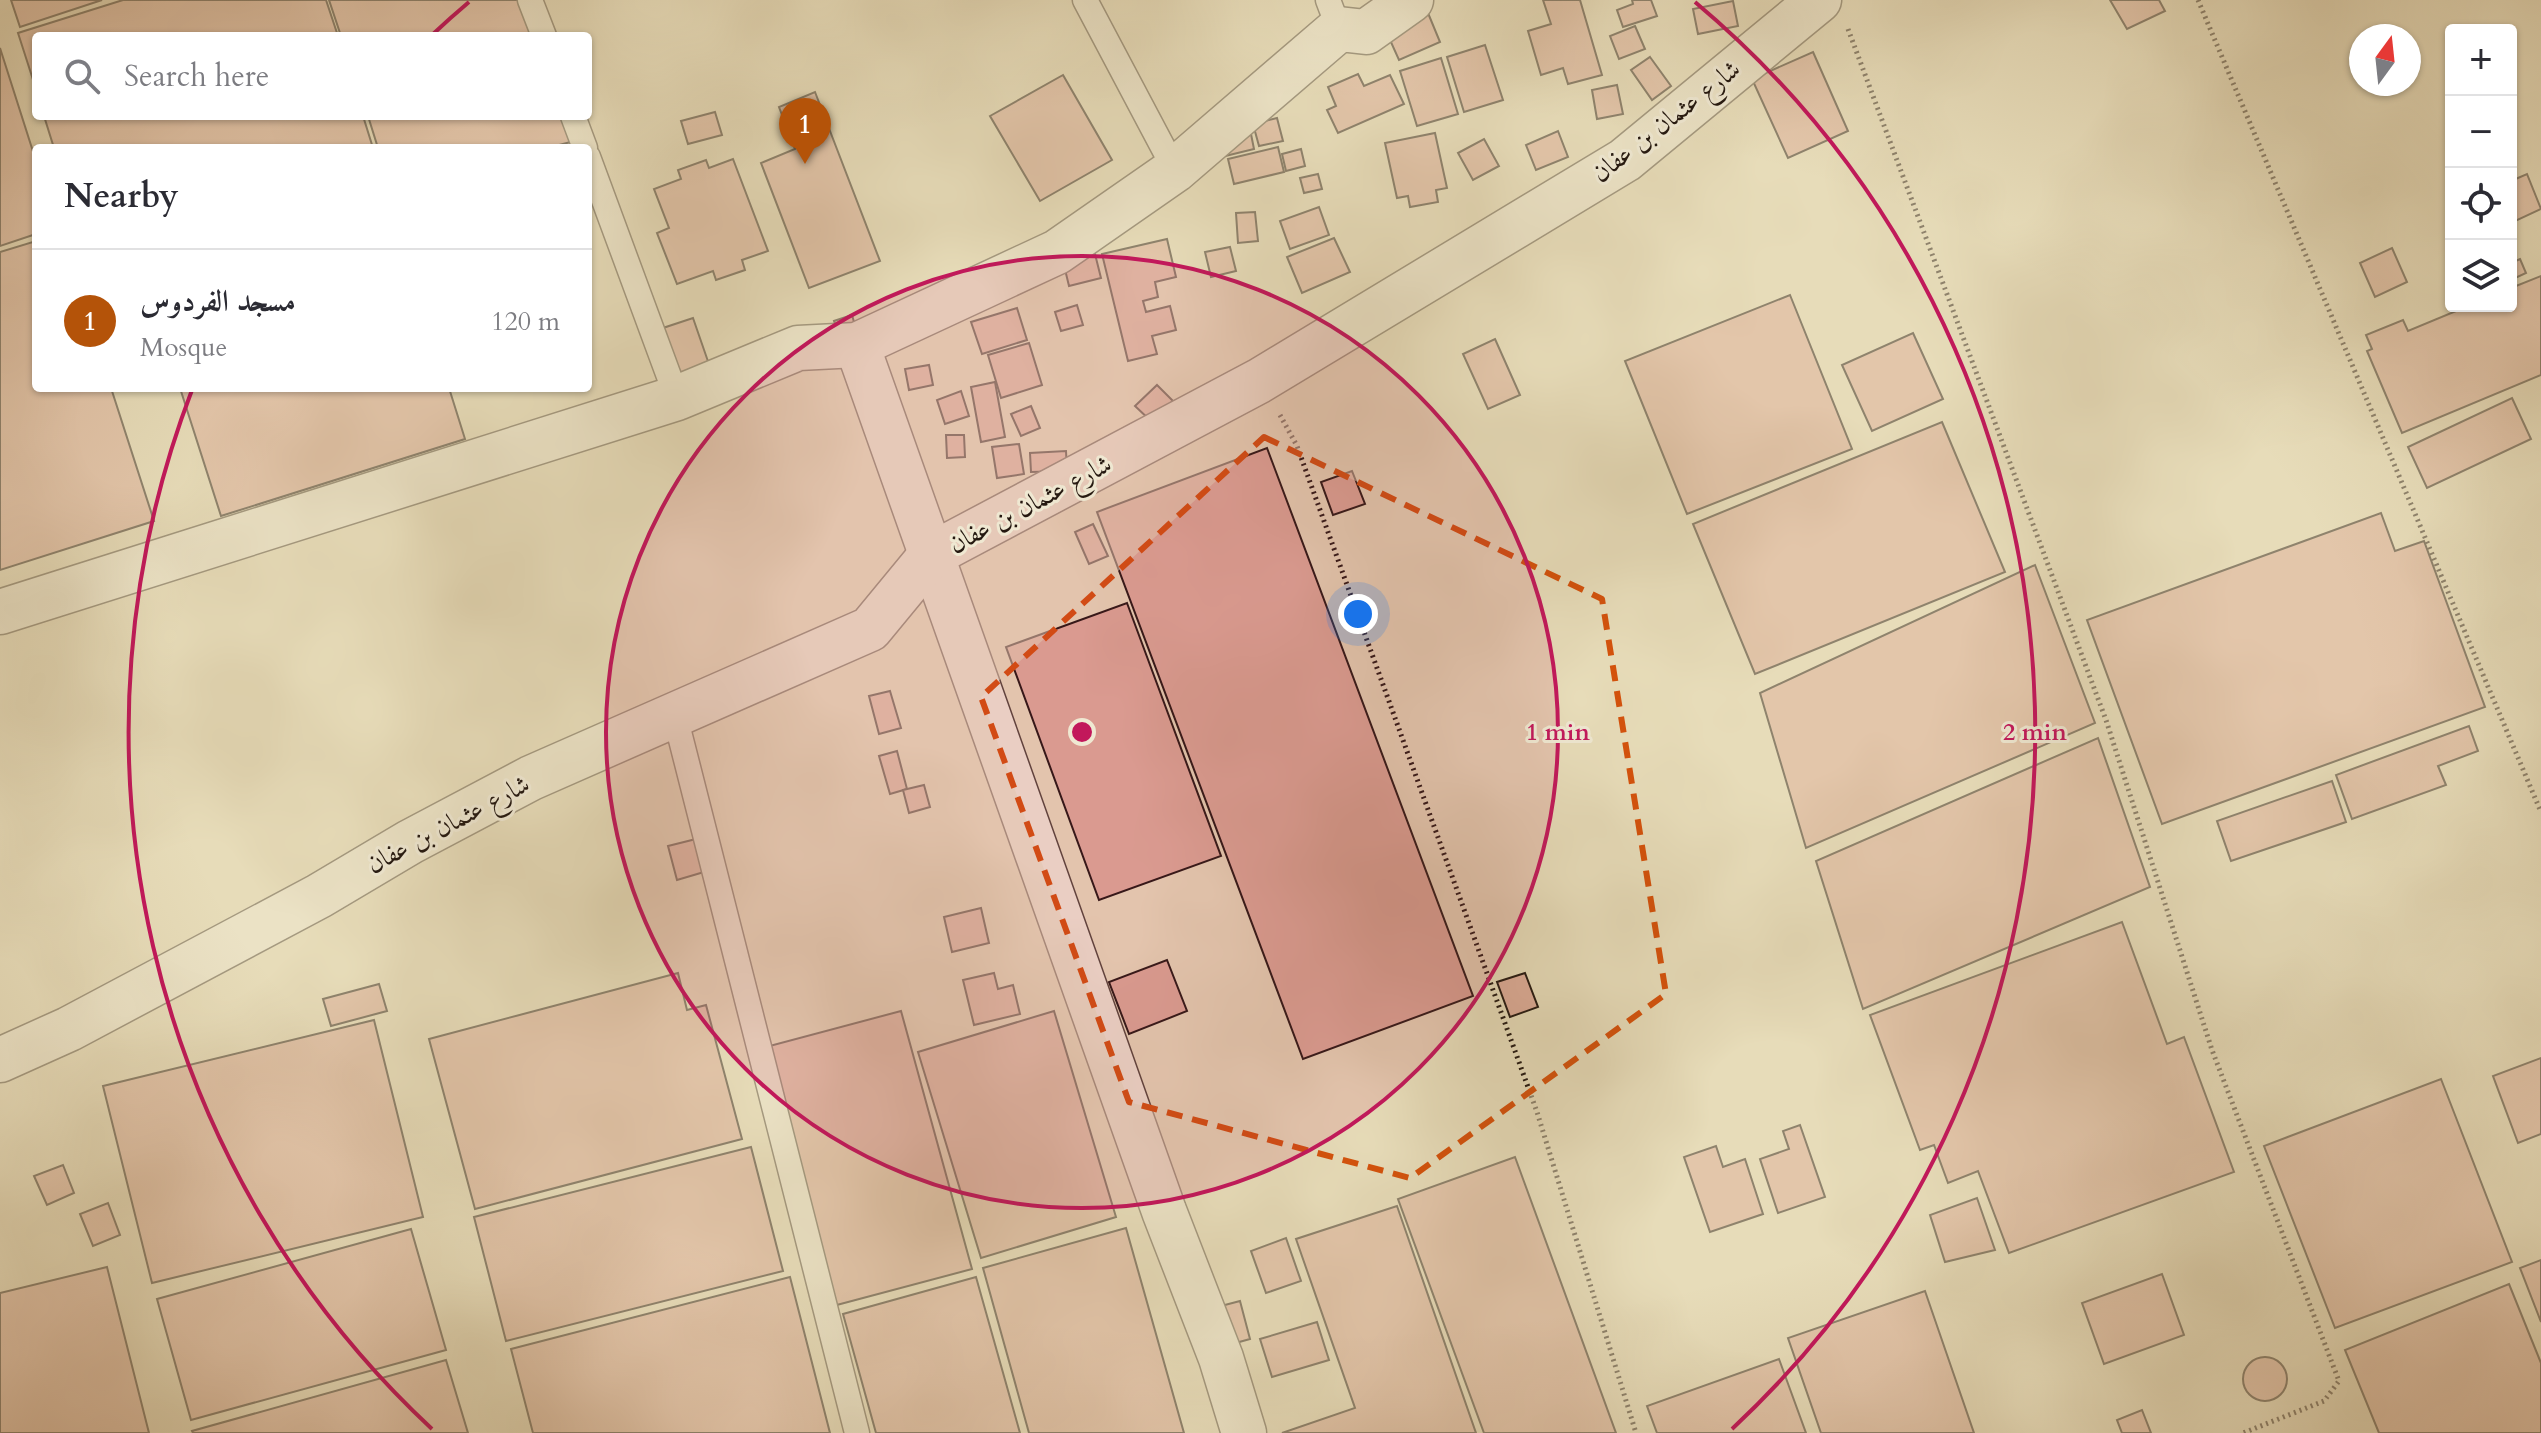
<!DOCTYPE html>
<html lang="en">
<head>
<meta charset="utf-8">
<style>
  body { margin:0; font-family:Cardo,Amiri,serif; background:#f2f2f3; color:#2b2b33 }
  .controls { position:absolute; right:24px; top:24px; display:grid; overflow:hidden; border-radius:8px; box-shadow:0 2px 6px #0004 }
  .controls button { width:72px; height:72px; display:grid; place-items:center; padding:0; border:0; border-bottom:2px solid #e1e1e2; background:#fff; color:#2b2b33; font:40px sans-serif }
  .compass { position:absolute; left:2349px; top:24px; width:72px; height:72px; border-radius:50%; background:#fff; box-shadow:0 2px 6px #0004; rotate:15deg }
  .you { position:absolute; left:1358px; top:614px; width:28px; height:28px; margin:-20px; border:6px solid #fff; border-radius:50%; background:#1a73e8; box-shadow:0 0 0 12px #1a73e833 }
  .badge { display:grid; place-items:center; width:52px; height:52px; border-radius:50%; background:#b45309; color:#fff; font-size:26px; font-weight:700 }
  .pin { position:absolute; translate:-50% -66px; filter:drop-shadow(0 2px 4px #0008) }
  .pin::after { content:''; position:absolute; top:42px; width:28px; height:24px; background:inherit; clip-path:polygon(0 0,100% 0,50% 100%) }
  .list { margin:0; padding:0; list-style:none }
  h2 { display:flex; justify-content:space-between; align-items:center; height:104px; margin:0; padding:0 32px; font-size:34px }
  h2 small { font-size:26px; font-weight:400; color:#7c7c81 }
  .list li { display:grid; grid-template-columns:52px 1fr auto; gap:24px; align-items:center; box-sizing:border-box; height:144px; padding:0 32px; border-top:2px solid #e1e1e2 }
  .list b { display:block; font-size:30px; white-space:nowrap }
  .list p { margin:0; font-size:26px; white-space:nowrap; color:#7c7c81 }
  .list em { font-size:26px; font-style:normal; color:#7c7c81 }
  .icon { flex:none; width:44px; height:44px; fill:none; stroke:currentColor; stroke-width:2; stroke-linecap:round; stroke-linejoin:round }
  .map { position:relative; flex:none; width:2541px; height:1433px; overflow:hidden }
  .search { position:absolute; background:#fff; box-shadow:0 2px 6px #0004; left:32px; top:32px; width:560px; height:88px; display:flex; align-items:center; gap:20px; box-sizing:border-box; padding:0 28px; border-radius:8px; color:#7c7c81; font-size:30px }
  .panel { position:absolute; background:#fff; box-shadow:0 2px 6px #0004; left:32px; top:144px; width:560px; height:248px; border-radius:8px }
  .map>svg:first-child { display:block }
  .building { fill:#ddac98; stroke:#241810; stroke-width:2 }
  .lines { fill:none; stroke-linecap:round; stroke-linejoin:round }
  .service-casing { stroke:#55493a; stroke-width:27 }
  .minor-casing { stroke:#55493a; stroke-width:47 }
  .path { stroke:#241810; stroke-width:5; stroke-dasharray:2 4; stroke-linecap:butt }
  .service { stroke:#efe8d2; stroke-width:24 }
  .minor { stroke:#efe8d2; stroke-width:44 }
  .marked { fill:none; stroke:#d4520c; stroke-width:6; stroke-dasharray:16 10; stroke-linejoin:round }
  .ring { fill:none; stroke:#c2185b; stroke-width:4 }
  .labels { text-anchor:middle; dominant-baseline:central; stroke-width:6; stroke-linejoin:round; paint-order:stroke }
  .street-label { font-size:26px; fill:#241810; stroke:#efe8d2 }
  .centre { fill:#c2185b; stroke:#efe8d2; stroke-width:4 }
  .ring-label { font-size:24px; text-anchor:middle; font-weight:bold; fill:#c2185b; stroke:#efe8d2; stroke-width:6; stroke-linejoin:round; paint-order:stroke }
</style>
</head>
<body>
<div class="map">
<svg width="2541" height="1433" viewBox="0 0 2541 1433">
  <rect width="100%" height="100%" fill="#e7dcb9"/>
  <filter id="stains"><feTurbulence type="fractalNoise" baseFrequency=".0025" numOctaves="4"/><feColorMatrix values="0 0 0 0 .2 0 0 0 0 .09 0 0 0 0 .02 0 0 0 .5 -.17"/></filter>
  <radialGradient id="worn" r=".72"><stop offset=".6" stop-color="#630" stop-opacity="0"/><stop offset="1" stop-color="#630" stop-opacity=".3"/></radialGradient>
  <g class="building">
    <path d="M11 0H102L20 27Z"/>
    <path d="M123 0H326L338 36H36V89L18 33Z"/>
    <path d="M329 0H523L537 36H341Z"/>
    <path d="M1543 0H1580L1602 75 1568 84 1563 68 1541 75 1528 31 1551 24Z"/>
    <path d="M1632 0H1651L1657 16 1623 27 1617 10 1633 4Z"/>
    <path d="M2110 0H2159L2165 11 2127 29Z"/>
    <path d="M1733 1 1738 26 1698 34 1693 9Z"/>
    <path d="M1428 13 1440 42 1399 60 1386 31Z"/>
    <path d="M1635 26 1645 49 1619 59 1610 36Z"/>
    <path d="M1485 45 1503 100 1464 112 1447 57Z"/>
    <path d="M0 48 36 161V234L0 246Z"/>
    <path d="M1813 52 1848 131 1788 158 1752 79Z"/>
    <path d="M1650 57 1671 86 1652 100 1631 70Z"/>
    <path d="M1441 58 1458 114 1417 126 1400 71Z"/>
    <path d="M1358 74 1364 86 1390 75 1404 104 1338 133 1327 110 1336 106 1328 87Z"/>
    <path d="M1063 75 1112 160 1040 201 990 116Z"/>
    <path d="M1617 85 1623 114 1597 119 1592 90Z"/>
    <path d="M815 92 880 261 809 288 761 163 795 149 779 107Z"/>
    <path d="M715 112 722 135 688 144 681 121Z"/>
    <path d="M44 116H363L373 148H54Z"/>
    <path d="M368 116H568L578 140 548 148H378Z"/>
    <path d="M1277 118 1283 141 1259 146 1253 124Z"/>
    <path d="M1250 129 1254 149 1213 159Z"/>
    <path d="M1558 131 1568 157 1536 170 1526 145Z"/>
    <path d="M1435 133 1447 188 1436 190 1438 202 1410 207 1408 196 1397 198 1385 143Z"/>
    <path d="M1484 139 1499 166 1473 180 1458 153Z"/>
    <path d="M1278 147 1284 172 1234 184 1228 159Z"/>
    <path d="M1301 149 1305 166 1286 171 1282 154Z"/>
    <path d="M733 159 768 251 742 260 745 270 716 280 713 271 677 284 657 233 669 228 654 189 681 179 678 170 706 160 709 168Z"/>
    <path d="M1318 174 1322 189 1304 193 1300 178Z"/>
    <path d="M2527 174 2541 209 2511 223V181Z"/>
    <path d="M1319 207 1329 235 1290 249 1280 221Z"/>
    <path d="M1255 212 1258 241 1238 243 1236 213Z"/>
    <path d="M1334 238 1350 272 1302 293 1287 257Z"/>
    <path d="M1167 239 1176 277 1155 282 1158 297 1143 301 1146 312 1170 306 1176 330 1152 336 1157 354 1128 361 1102 254Z"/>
    <path d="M36 241V388H111L154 521 0 570V252Z"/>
    <path d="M1230 247 1236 271 1211 277 1205 252Z"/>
    <path d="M2392 248 2407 282 2375 297 2360 263Z"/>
    <path d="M1095 254 1101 278 1069 286 1063 261Z"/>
    <path d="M2520 259 2526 273 2511 280V263Z"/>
    <path d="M2541 276V375L2402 433 2367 351 2372 349 2366 335 2403 320 2408 331 2468 306H2511V288Z"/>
    <path d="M1790 295 1852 449 1687 514 1625 361Z"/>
    <path d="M1077 305 1083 325 1061 331 1055 312Z"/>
    <path d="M1017 308 1027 340 982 354 971 322Z"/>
    <path d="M852 315 856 329 839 335 834 321Z"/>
    <path d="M693 318 711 370 681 380 663 328Z"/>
    <path d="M1913 333 1943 399 1872 431 1842 365Z"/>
    <path d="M1495 339 1520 395 1488 409 1463 354Z"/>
    <path d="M1029 343 1042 385 1001 398 988 355Z"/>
    <path d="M929 365 933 385 909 390 905 369Z"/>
    <path d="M995 382 1005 437 981 442 971 387Z"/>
    <path d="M1157 385 1173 401 1152 422 1135 406Z"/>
    <path d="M180 388H449L465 439 221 516Z"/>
    <path d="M961 391 969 416 945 424 937 400Z"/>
    <path d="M2512 398 2531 439 2427 488 2408 447Z"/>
    <path d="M1031 406 1040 428 1021 436 1011 414Z"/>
    <path d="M1942 422 2005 572 1755 674 1693 524Z"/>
    <path d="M946 435H964L965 457 947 458Z"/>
    <path d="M1019 444 1024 474 997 478 992 447Z"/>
    <path d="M1267 448 1473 996 1303 1059 1097 512Z"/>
    <path d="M1066 451 1067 471 1031 472 1030 453Z"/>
    <path d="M1352 471 1365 504 1333 515 1321 482Z"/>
    <path d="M2381 513 2395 551 2424 541 2485 707 2162 824 2087 620Z"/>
    <path d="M1093 524 1108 556 1089 564 1075 532Z"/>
    <path d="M2035 565 2095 723 1806 848 1760 693Z"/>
    <path d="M1127 603 1221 856 1099 900 1006 647Z"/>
    <path d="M890 691 901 728 879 734 869 696Z"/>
    <path d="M2469 726 2478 751 2438 766 2446 785 2352 819 2336 775Z"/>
    <path d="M2098 738 2150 887 1863 1009 1816 861Z"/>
    <path d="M897 751 907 789 890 794 879 756Z"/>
    <path d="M2332 781 2346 822 2231 861 2217 821Z"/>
    <path d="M924 785 930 807 909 813 903 790Z"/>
    <path d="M696 839 704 872 677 880 668 846Z"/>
    <path d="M981 908 989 943 952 952 944 917Z"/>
    <path d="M2122 922 2167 1044 2184 1037 2234 1172 2009 1253 1978 1171 1948 1183 1934 1145 1920 1150 1870 1015Z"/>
    <path d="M1167 960 1187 1011 1129 1034 1109 982Z"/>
    <path d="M678 973 687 1010 706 1005 742 1139 475 1209 429 1039Z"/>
    <path d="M994 973 998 989 1013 985 1020 1014 974 1025 963 980Z"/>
    <path d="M1525 973 1538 1007 1510 1017 1497 982Z"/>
    <path d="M379 984 387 1011 331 1026 323 999Z"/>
    <path d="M901 1011 972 1269 833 1306 762 1048Z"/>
    <path d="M1054 1011 1116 1217 981 1258 918 1052Z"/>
    <path d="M374 1020 423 1217 152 1283 103 1086Z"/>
    <path d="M2541 1058V1134L2518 1143 2493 1076Z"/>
    <path d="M2441 1079 2512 1262 2335 1328 2264 1146Z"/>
    <path d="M1800 1125 1825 1197 1778 1213 1760 1159 1789 1149 1783 1131Z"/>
    <path d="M1716 1146 1723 1167 1745 1159 1763 1214 1710 1232 1684 1157Z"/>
    <path d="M751 1147 783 1271 506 1341 474 1217Z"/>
    <path d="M1515 1157 1616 1433H1484L1398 1199Z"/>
    <path d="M63 1165 74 1193 47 1205 34 1176Z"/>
    <path d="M1977 1198 1995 1250 1945 1262 1930 1215Z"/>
    <path d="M108 1203 120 1235 93 1246 80 1214Z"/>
    <path d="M1397 1206 1476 1433H1282L1355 1408 1296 1239Z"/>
    <path d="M1126 1228 1184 1433H1029L983 1268Z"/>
    <path d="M411 1229 446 1350 191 1420 157 1299Z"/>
    <path d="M1286 1238 1301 1281 1266 1293 1251 1251Z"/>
    <path d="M2541 1260V1322L2520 1268Z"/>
    <path d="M107 1267 149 1433H0V1293Z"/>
    <path d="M2162 1274 2184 1335 2104 1364 2082 1303Z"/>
    <path d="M790 1277 830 1433H533L511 1349Z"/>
    <path d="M976 1277 1020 1433H876L843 1314Z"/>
    <path d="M2509 1284 2541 1363V1433H2379L2345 1350Z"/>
    <path d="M1925 1291 1974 1433H1821L1788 1338Z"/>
    <path d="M1240 1301 1250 1339 1232 1344 1221 1306Z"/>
    <path d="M1317 1322 1329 1360 1272 1377 1260 1339Z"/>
    <circle cx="2265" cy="1379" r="22"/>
    <path d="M1779 1359 1806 1433H1657L1647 1406Z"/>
    <path d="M446 1360 468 1433H193L192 1431Z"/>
    <path d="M2142 1410 2151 1433H2122L2117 1420Z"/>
  </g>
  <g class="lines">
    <defs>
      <g id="service">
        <path d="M530 0 544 36"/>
        <path d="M1085 0 1175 170"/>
        <path d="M1328 0 1339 29"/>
        <path d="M573 116 585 148"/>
        <path d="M588 157 677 398"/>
        <path d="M675 716 857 1433"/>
      </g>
      <g id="minor">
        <path d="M857 345 1164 1211 1221 1358 1244 1433"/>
        <path d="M0 612 677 398 798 348 857 345 1057 252 1175 170 1339 29 1366 32 1411 0"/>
        <path d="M0 1060 69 1029 319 896 410 842 531 778 870 629 931 555 1259 381 1625 160 1819 0"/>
      </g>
    </defs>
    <use href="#service" class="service-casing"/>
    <use href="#minor" class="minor-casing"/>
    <g class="path">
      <path d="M2198 0 2541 812"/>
      <path d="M1848 29 2106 720 2212 1050 2339 1381 2324 1401 2243 1433"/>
      <path d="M1280 415 1297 446 1537 1112 1636 1433"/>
    </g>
    <use href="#service" class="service"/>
    <use href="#minor" class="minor"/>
  </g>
  <path d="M0 0H2541V1433H0ZM1264 437 1602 599 1666 994 1410 1178 1129 1102 981 697Z" fill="#e7dcb9" fill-opacity=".55" fill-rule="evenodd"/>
  <path class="marked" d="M1264 437 1602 599 1666 994 1410 1178 1129 1102 981 697Z"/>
  <circle cx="1082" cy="732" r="476" fill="#c2185b" fill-opacity=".12"/>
  <g class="ring">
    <circle cx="1082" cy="732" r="476"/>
    <path d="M432 1429A953 953 0 0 1 192 390M432 35A953 953 0 0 1 469 2M1695 2A953 953 0 0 1 1732 1429"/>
  </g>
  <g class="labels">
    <g class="street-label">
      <text transform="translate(1666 121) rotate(-38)">شارع عثمان بن عفان</text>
      <text transform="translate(1030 504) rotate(-28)">شارع عثمان بن عفان</text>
      <text transform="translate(448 824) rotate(-28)">شارع عثمان بن عفان</text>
    </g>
  </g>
  <circle cx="1082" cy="732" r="12" class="centre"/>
  <g class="ring-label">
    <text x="1558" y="740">1 min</text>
    <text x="2035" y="740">2 min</text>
  </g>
  <rect width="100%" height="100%" filter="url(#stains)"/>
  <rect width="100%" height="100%" fill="url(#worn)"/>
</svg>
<div class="controls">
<button>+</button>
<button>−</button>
<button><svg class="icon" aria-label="locate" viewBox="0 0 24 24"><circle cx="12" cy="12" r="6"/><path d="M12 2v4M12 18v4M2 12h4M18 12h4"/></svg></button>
<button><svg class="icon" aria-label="layers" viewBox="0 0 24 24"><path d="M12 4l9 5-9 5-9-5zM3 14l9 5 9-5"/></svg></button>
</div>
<svg class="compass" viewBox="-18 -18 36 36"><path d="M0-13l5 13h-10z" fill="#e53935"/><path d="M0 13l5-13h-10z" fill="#7c7c81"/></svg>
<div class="you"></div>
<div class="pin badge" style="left:805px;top:164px">1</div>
<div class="search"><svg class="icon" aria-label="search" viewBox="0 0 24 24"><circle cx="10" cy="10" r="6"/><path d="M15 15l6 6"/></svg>Search here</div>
<section class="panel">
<h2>Nearby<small></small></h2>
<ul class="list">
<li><span class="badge">1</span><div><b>مسجد الفردوس</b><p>Mosque</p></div><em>120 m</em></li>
</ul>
</section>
</div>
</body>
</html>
